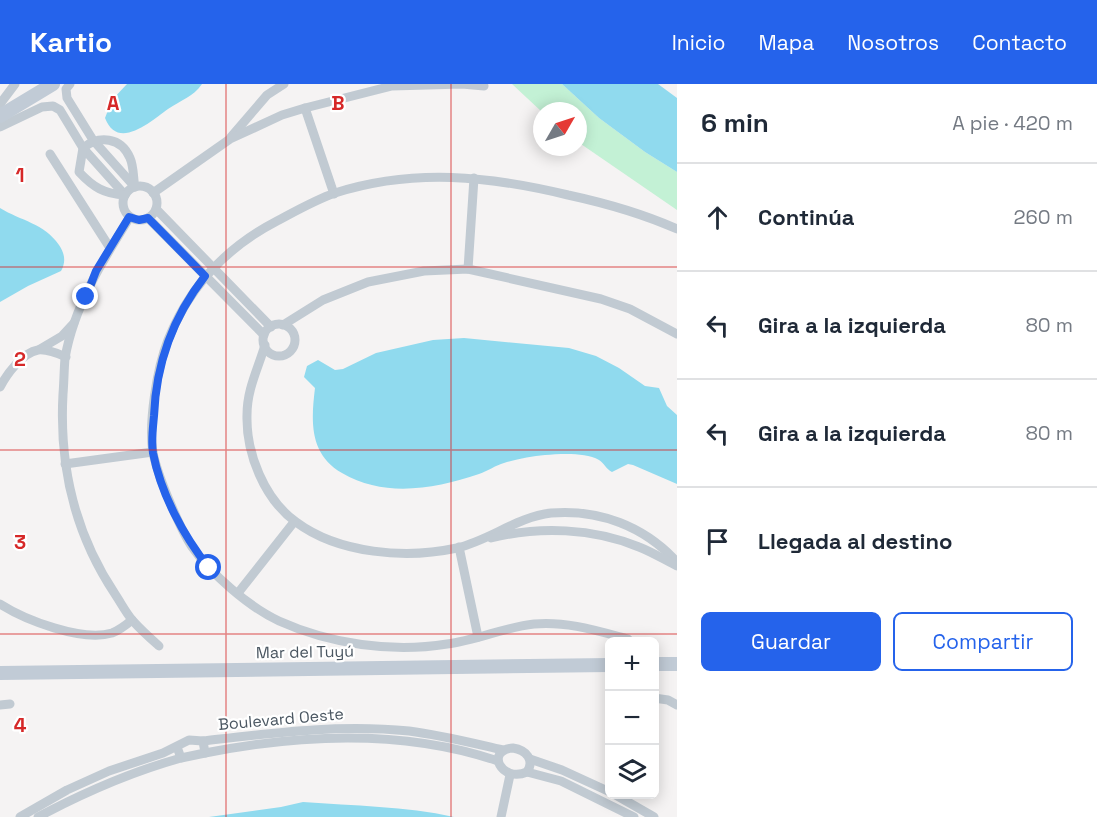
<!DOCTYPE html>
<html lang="es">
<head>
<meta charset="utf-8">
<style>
  body { margin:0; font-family:"Space Grotesk",sans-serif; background:#f2f2f3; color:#1f2937 }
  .controls { position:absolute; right:18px; bottom:18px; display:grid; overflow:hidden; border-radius:9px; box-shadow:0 3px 15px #0003 }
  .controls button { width:54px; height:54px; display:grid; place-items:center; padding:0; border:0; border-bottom:2px solid #e0e1e3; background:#fff; color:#1f2937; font:30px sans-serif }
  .compass { position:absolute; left:533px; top:18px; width:54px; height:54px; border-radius:50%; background:#fff; box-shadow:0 3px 15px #0003; rotate:51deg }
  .stop { position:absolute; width:18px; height:18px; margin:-14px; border:4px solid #2563eb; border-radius:50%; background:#fff }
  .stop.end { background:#2563eb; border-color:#fff; box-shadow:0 2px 6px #0008 }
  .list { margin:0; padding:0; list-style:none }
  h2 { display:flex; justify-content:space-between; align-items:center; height:78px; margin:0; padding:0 24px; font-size:26px }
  h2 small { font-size:20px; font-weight:400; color:#747a83 }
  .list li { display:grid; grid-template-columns:39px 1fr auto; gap:18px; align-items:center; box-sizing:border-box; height:108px; padding:0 24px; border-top:2px solid #e0e1e3 }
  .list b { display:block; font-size:22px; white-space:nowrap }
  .list em { font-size:20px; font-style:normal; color:#747a83 }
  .actions { display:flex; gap:12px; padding:18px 24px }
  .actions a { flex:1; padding:14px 0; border:2px solid #2563eb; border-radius:9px; text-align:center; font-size:21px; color:#2563eb }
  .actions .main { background:#2563eb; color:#fff }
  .icon { flex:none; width:33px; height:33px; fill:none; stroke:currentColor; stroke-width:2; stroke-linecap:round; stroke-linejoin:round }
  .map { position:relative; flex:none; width:677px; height:733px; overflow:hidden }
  header { display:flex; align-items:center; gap:36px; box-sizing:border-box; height:84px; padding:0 30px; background:#2563eb; color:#fff }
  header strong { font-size:28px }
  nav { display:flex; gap:33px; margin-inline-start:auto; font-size:21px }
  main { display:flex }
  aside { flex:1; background:#fff }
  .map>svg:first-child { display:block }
  .green { fill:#c3f1d5 }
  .water { fill:#90daee }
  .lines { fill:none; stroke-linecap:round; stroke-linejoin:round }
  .street { stroke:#c1cad2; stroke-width:9 }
  .secondary { stroke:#c1cbd6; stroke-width:14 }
  .route { stroke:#2563eb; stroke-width:8 }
  .grid { fill:none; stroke:#d62828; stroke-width:1.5; stroke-opacity:0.55 }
  .labels { text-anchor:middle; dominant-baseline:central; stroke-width:4.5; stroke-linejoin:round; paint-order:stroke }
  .street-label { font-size:16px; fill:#4a5661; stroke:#fff }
  .grid-label { font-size:20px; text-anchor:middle; font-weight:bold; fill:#d62828; stroke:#fff; stroke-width:4.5; stroke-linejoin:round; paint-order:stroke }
</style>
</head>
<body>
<header>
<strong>Kartio</strong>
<nav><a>Inicio</a><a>Mapa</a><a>Nosotros</a><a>Contacto</a></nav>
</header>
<main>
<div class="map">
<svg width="677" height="733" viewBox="0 0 677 733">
  <rect width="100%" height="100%" fill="#f5f3f3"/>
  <path class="green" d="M512 0H562L599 34 645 68 677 88V126L578 58V27L542 28Z"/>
  <g class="water">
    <path d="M127 0H202C193 13 181 16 168 25 152 36 118 68 105 34L112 16Z"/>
    <path d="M562 0H658L677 14V88L645 68 599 34Z"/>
    <path d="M0 124C21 137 44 139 59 161 65 170 66 178 61 187L28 202 0 218Z"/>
    <path d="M464 254 569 264 596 272 619 284 645 302 659 304 667 322 677 331V400L633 381 628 380 612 388C606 385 604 379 599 376 585 368 560 370 545 371 532 372 517 375 504 379 496 381 488 387 479 390 434 405 385 414 342 389 309 370 311 337 315 304L304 293 307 282 318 276 335 286 343 285 376 269 433 256Z"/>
    <path d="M303 718C354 722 405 722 454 733H209L281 723Z"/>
  </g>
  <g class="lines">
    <g class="street">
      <path d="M70 0 66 5 67 14 93 56 134 102"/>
      <path d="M0 20 15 0"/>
      <path d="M305 24 334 110"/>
      <path d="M0 43 42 23 53 22 60 26 83 64 125 111"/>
      <path d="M231 53 267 11 284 0"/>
      <path d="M50 70 110 164"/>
      <circle cx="140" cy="119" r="17"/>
      <path d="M153 109 230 55 282 31 305 24 392 2 462 0 484 2"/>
      <path d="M125 111C104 110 93 103 79 88L83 64C99 51 121 53 130 74 134 83 133 94 135 103"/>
      <path d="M156 125 271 243"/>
      <path d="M130 133C103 176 74 222 65 274 64 286 64 298 63 310 59 382 75 450 115 510 121 519 126 529 133 537 141 546 150 554 159 562"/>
      <path d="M148 134 264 251"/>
      <path d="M468 185 474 94"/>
      <circle cx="279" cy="256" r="16"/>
      <path d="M283 241 323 216 368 198 424 187 468 185 601 215 630 225 677 250"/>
      <path d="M265 261C258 285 247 305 247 331 246 369 264 415 296 438 339 470 406 475 457 464 490 456 517 433 551 429 599 425 644 442 677 478"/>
      <path d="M40 265 62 252 74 239"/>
      <path d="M0 303C7 290 22 269 38 266 47 265 57 269 66 273"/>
      <path d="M65 380 153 368"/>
      <path d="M491 454C539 442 593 444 639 463 652 468 665 476 677 482"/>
      <path d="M459 463 478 553"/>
      <path d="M238 509 294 438"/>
      <path d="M0 520C25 536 82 558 112 549 120 546 126 541 132 536"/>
      <path d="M628 555C598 547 567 537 534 540 505 543 477 556 447 560 392 569 330 560 279 537 249 523 211 490 192 463 184 451 178 437 172 423 165 407 157 387 153 369 148 339 157 284 168 256 189 203 227 163 277 137 296 127 315 116 335 109 414 84 489 92 568 111 605 119 641 129 677 145"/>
      <path d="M654 614 668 616 677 621"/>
      <path d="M0 621 10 620"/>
      <path d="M203 657C272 649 339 640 409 647 441 651 472 659 503 666"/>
      <path d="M513 664C526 666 535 676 527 688 501 699 485 666 513 664Z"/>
      <path d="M205 669C301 650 404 645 498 677"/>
      <path d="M530 675 562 686 610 708"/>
      <path d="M527 688 561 697 634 733"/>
      <path d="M614 710 654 733"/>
      <path d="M20 733 67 706 109 687 163 669 189 656 203 657 205 669 181 674 177 663"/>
      <path d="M38 733C85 708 131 688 181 674"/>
      <path d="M501 733 510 691"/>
    </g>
    <g class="secondary">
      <path d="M0 32 53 0"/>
      <path d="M654 580H677"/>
      <path d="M0 589 610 581"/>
    </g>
  </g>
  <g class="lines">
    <path class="route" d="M86 213 96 187 129 133 139 136 148 134 205 192C173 233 156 280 154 332 153 343 151 357 153 369 161 410 183 451 209 484"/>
  </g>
  <path class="grid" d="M226 0V733M451 0V733M0 183H677M0 366H677M0 550H677"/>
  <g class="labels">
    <g class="street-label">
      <text transform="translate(305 568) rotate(-1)">Mar del Tuyú</text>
      <text transform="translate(281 635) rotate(-5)">Boulevard Oeste</text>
    </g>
  </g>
  <g class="grid-label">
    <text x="113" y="26">A</text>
    <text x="338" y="26">B</text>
    <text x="20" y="98">1</text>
    <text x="20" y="282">2</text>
    <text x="20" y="465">3</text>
    <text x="20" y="648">4</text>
  </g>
</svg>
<div class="controls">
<button>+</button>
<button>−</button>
<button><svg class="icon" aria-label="layers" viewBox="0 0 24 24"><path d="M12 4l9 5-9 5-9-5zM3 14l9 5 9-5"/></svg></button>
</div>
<svg class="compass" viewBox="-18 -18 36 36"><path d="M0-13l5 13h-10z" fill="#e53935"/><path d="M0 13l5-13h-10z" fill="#747a83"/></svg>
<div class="stop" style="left:209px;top:484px"></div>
<div class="stop end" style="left:86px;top:213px"></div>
</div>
<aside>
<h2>6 min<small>A pie · 420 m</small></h2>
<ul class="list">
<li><svg class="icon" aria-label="ahead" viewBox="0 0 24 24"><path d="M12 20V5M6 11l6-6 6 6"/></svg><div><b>Continúa</b></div><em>260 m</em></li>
<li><svg class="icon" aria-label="left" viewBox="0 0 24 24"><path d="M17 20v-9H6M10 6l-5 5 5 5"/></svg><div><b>Gira a la izquierda</b></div><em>80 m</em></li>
<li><svg class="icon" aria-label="left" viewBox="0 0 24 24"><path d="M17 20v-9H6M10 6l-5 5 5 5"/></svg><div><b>Gira a la izquierda</b></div><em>80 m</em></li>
<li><svg class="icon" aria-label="arrive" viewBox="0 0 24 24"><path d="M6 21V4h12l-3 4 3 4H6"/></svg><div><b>Llegada al destino</b></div></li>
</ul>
<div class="actions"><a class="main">Guardar</a><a>Compartir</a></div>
</aside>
</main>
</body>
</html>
